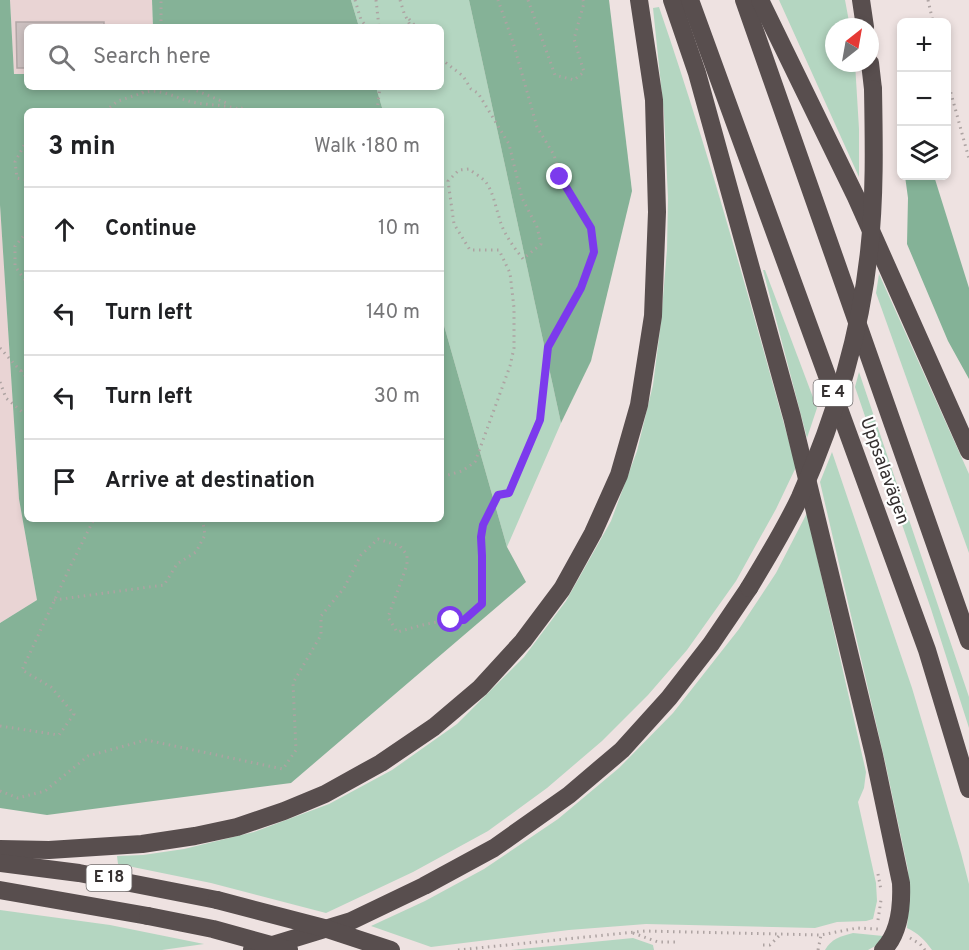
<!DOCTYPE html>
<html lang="en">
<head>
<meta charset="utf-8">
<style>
  body { margin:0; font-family:Overpass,sans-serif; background:#f2f2f2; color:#202124 }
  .controls { position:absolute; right:18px; top:18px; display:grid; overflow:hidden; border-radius:9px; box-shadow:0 3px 9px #0003 }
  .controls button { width:54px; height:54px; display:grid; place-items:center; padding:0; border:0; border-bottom:2px solid #e0e0e0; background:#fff; color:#202124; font:30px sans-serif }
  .compass { position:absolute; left:825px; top:18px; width:54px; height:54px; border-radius:50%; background:#fff; box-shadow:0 3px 9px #0003; rotate:31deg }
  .stop { position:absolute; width:18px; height:18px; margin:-14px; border:4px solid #7c3aed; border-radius:50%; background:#fff }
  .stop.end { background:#7c3aed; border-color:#fff; box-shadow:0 2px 6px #0008 }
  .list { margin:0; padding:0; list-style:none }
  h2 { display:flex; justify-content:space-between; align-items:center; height:78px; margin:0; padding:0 24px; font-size:26px }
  h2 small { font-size:20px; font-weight:400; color:#757577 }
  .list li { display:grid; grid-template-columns:39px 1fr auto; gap:18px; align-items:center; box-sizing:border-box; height:84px; padding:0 24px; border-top:2px solid #e0e0e0 }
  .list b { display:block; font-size:22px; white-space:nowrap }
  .list em { font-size:20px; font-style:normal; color:#757577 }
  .icon { flex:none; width:33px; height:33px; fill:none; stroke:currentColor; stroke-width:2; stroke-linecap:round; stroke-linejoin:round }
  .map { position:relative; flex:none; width:969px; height:950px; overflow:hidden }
  .search { position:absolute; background:#fff; box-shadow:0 3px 9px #0003; left:24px; top:24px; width:420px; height:66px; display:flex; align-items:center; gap:15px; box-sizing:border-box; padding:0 21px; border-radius:9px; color:#757577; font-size:22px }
  .panel { position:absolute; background:#fff; box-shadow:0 3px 9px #0003; left:24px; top:108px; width:420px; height:414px; border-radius:9px }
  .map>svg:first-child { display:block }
  .built { fill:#e9d4d4 }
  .green { fill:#b4d6c1 }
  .forest { fill:#85b297 }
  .water { fill:#84b297 }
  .building { fill:#ccc0c0; stroke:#b2a7a6; stroke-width:1.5 }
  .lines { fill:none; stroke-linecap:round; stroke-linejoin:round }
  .path { stroke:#ada3a2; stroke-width:3; stroke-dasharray:1.5 4.5; stroke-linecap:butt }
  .highway { stroke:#584e4e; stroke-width:18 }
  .highway-bridge { stroke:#584e4e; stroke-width:18 }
  .route { stroke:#7c3aed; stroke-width:8 }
  .labels { text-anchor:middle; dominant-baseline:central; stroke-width:4.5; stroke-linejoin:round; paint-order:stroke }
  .shield { fill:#fff; stroke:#726e6e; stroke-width:1.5 }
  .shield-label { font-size:16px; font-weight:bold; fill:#353030 }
  .street-label { font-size:18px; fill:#353030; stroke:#fff }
</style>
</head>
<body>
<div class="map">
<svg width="969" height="950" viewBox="0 0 969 950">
  <rect width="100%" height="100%" fill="#eee2e1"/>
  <g class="built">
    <path d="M10 0H152L153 27H27V74L14 75Z"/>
    <path d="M0 205 19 499 37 600 0 623Z"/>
  </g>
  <g class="green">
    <path d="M351 0H469L561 423 507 547 441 315V111H383L376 87H441V27H359Z"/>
    <path d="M779 0H845L850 27H834V63H855L859 129V177Z"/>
    <path d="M659 7C711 158 753 313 796 467L776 509 736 581 687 650 648 695 602 741 547 788 488 831 413 872 326 913 211 883 118 864 117 856 143 855 184 849 254 832 329 804 392 770 457 724 524 657 566 601 611 521 637 451 653 385 661 322 667 249 668 198 664 114 653 8Z"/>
    <path d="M763 270H765L817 408 807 438Z"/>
    <path d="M879 274 969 474V553L876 293Z"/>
    <path d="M859 372 969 697V728L931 609 855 387Z"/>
    <path d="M832 452 912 688 961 853 969 884V950H932C925 940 918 933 907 928L909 899 908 870 886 766 820 482Z"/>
    <path d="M807 513 866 772 864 788 858 802 876 883 877 901 873 919 866 921 837 922 815 928 646 924 569 930 431 947 371 926 425 901 484 869 558 819 619 768 673 713 739 629 776 573Z"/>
    <path d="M0 910 110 925 204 944 162 950H0Z"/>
    <path d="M853 933 883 936 877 945 868 950H825C831 939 841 936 853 933Z"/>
    <path d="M633 938 653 945 654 950H511Z"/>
  </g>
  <g class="forest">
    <path d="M0 0H10L14 74H27V87H376L383 111H27V519H441V315L507 547 526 582 291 783 47 815 0 808V623L37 600 19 499 0 205Z"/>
    <path d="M152 0H351L359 27H153Z"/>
    <path d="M469 0H609L632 191 591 361 561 423Z"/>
  </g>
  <path class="water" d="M905 176H934L969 288V379L948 341 907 244 908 198Z"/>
  <path class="building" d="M16 22H104V27H27V68H17Z"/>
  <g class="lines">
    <g class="path">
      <path d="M355 0 361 20 367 27"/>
      <path d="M376 0 379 27"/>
      <path d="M400 0 404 13 411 27"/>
      <path d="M528 0 555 75 574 80 584 72 574 39 584 3 583 0"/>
      <path d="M928 0 933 22"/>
      <path d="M409 19 416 27"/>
      <path d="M161 27V0"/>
      <path d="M441 59 463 76 471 89 478 93 509 144 522 198 537 227 541 244 523 259C513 246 503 233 499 217 495 205 493 191 485 181 481 177 474 173 469 169L459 170 448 181 454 224 470 250H499L510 273 514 308V348L510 366 475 462 462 471 441 477"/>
      <path d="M946 75 969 159"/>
      <path d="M192 87 195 90 229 104"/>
      <path d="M142 93C159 87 176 98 192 102 210 106 227 104 244 111"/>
      <path d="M241 108 254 111"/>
      <path d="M105 111 118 101 142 93 147 87"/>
      <path d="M377 111 380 87"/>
      <path d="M27 140 15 162 17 178 27 180"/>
      <path d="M27 232 15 246V266L27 283"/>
      <path d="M0 348 27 378"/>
      <path d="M21 371 27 366"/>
      <path d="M0 382 6 398 27 416"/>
      <path d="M54 600 164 585 177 564 196 552 205 535 203 522 198 519"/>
      <path d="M0 726 59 735 74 714 51 687 22 670 70 567 94 519"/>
      <path d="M0 791 18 798 45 791 88 756 146 740 283 769 296 750 293 683 321 635V616L344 588 361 555 378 539 400 546 407 555V565L388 617 397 632C419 626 440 619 464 620L482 604V556L481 537 483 525 498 495 509 493 540 420 548 347 581 289 594 252 591 228 560 177 554 155 537 127 513 42 498 0"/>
      <path d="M878 874 881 890"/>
      <path d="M878 920 881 900"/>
      <path d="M633 933 658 942H675"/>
      <path d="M910 938 920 944 925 950"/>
      <path d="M763 945H770L781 934"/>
      <path d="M458 950 645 931 821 935 857 928 878 929"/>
      <path d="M818 950 821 935"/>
    </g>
    <g class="highway">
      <path d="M672 0 697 73 792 417 874 755 901 883C902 905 900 933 883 950"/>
      <path d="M690 0 927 650 969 789"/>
      <path d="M744 0 969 641"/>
      <path d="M760 0 856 197 969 451"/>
      <path d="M861 0 865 27"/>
      <path d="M870 63 873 89"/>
      <path d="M0 849 49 850 142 844 195 836 237 827 284 811 325 794 381 763 434 727 480 688 523 641 562 589 593 533 619 475 639 405 653 316 657 212 654 100 639 0"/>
      <path d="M0 863 79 873 217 900"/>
      <path d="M0 890 148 916"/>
      <path d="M252 950 269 946 351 921 424 886 494 848 569 795 622 750 669 698 711 644 749 588"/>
    </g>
    <g class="highway-bridge">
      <path d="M749 588C767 558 785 529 800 497 834 420 860 336 869 252 875 198 874 143 873 89"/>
      <path d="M217 900 324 928 391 950"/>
      <path d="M148 916 213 929 289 950"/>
    </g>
  </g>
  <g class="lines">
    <path class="route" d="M451 620H464L482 604V556L481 537 483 525 498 495 509 493 540 420 548 347 581 288 594 252 591 228 560 177"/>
  </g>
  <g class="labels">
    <g class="shield">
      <rect x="813.5" y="380" width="39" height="26" rx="4.5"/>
      <rect x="86.5" y="865" width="45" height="26" rx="4.5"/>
    </g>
    <g class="shield-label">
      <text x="833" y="393">E 4</text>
      <text x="109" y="878">E 18</text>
    </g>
    <g class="street-label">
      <text transform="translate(884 471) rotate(70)">Uppsalavägen</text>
    </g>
  </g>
</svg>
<div class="controls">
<button>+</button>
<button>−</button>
<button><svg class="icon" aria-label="layers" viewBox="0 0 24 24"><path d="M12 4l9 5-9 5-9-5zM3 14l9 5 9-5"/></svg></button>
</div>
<svg class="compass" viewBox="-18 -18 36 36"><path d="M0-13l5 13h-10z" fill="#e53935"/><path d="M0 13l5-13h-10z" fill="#757577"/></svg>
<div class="stop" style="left:451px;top:620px"></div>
<div class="stop end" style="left:560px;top:177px"></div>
<div class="search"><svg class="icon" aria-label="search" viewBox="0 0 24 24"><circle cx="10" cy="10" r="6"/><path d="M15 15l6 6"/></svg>Search here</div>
<section class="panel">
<h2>3 min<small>Walk · 180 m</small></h2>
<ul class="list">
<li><svg class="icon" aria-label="ahead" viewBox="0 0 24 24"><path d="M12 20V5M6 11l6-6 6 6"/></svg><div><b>Continue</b></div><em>10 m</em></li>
<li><svg class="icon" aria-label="left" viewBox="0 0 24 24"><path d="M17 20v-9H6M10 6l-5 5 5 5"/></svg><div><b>Turn left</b></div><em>140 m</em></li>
<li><svg class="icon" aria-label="left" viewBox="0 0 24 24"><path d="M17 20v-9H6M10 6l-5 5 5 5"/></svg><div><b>Turn left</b></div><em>30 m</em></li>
<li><svg class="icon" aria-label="arrive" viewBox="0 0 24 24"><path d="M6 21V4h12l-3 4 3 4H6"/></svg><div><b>Arrive at destination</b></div></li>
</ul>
</section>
</div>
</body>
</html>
